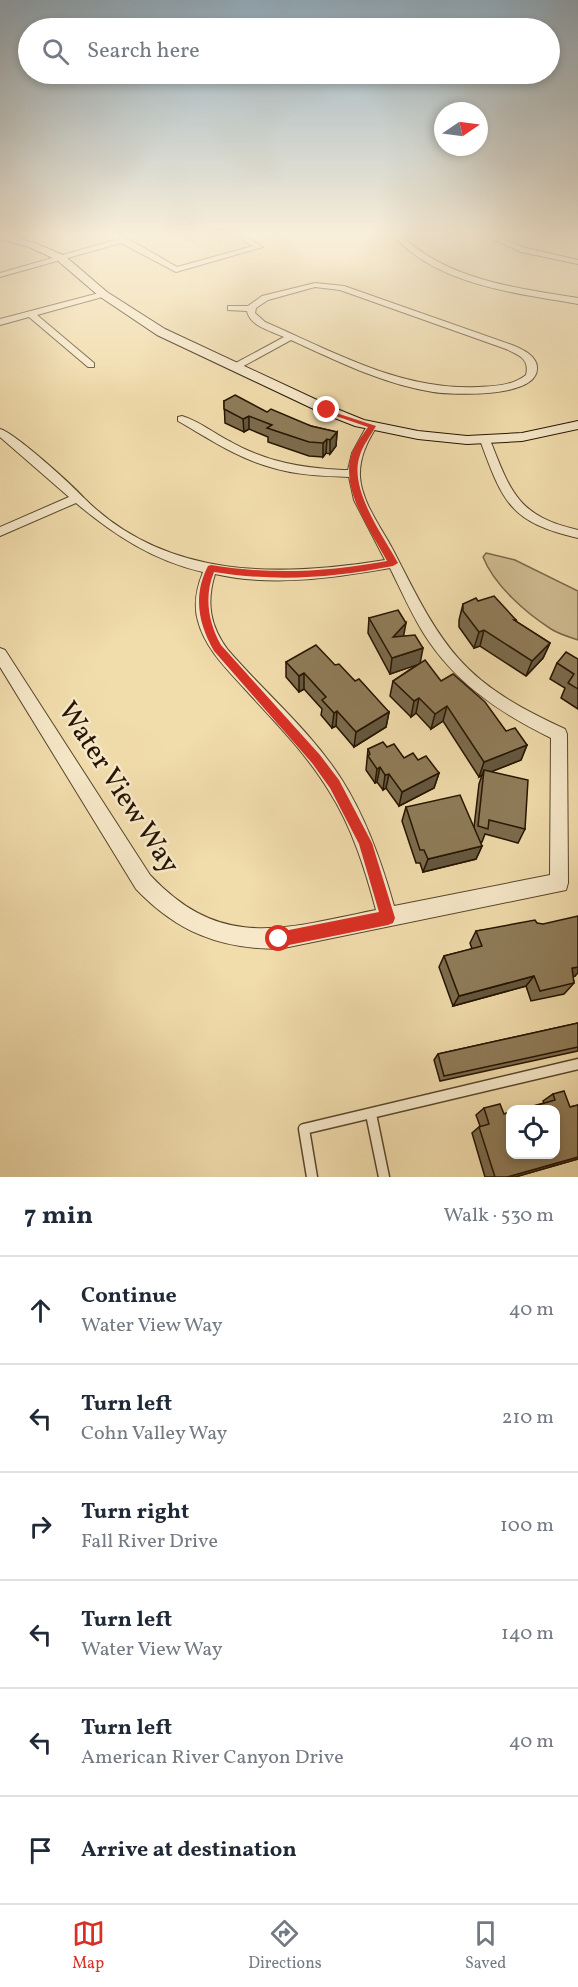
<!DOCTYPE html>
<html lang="en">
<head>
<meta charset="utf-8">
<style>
  body { margin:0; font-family:Vollkorn,serif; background:#f2f2f3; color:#1f2937 }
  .controls { position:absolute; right:18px; bottom:18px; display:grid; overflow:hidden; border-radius:12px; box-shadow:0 3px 9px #0003 }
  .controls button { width:54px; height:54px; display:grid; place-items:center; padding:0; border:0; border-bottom:2px solid #e0e1e3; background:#fff; color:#1f2937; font:30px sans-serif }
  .compass { position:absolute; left:434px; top:102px; width:54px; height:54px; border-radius:50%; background:#fff; box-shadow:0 3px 9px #0003; rotate:77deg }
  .stop { position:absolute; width:18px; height:18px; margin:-14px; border:4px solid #d93025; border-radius:50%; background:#fff }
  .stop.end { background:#d93025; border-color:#fff; box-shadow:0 2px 6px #0008 }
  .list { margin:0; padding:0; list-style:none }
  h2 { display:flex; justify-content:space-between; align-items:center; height:78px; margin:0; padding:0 24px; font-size:26px }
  h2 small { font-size:20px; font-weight:400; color:#747a83 }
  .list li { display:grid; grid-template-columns:39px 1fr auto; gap:18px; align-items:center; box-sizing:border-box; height:108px; padding:0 24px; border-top:2px solid #e0e1e3 }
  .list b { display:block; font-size:22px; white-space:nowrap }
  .list p { margin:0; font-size:20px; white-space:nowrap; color:#747a83 }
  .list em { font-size:20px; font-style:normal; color:#747a83 }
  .icon { flex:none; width:33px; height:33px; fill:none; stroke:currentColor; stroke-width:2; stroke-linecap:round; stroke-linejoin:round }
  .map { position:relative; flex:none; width:578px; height:1177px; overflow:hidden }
  .search { position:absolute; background:#fff; box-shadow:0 3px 9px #0003; left:18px; right:18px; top:18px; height:66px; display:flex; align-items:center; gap:15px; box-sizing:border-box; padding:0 21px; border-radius:33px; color:#747a83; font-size:22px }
  .sheet { height:726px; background:#fff }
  nav { display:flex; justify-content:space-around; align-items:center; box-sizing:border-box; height:84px; border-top:2px solid #e0e1e3; background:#fff; font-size:16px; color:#747a83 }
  nav a { display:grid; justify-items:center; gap:3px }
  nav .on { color:#d93025 }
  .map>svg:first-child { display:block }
  .green { fill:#ceba8f; stroke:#7a6748; stroke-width:1.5 }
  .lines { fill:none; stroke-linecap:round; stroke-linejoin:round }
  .lane-casing { stroke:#58462b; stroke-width:13 }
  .street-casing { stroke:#58462b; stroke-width:2 }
  .secondary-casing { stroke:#251400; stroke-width:2 }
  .lane { stroke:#f6e8c9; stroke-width:10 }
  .street { fill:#f6e8c9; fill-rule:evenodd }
  .secondary { fill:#f6e8c9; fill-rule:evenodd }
  .wall { fill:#7b6b4d; stroke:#251400; stroke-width:1.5 }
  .shaded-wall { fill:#64573e; stroke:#251400; stroke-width:1.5 }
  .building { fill:#8f7c59; stroke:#251400; stroke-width:1.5 }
  .route { fill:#d93025 }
  .labels { text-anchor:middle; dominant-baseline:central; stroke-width:5; stroke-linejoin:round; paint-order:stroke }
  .near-street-label { font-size:28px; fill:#251400; stroke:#f6e8c9 }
</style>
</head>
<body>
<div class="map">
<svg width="578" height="1177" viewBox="0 0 578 1177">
  <rect width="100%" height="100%" fill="#f1dcac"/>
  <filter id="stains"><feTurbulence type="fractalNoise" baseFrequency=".00333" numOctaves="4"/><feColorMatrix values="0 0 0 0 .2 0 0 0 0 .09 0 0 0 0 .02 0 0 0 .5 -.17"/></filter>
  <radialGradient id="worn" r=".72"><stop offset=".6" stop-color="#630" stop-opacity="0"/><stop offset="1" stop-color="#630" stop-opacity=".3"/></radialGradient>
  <path class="green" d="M486 553 515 560 578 591V640C569 637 559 634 551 629 526 613 494 585 483 557Z"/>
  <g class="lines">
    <defs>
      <g id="lane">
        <path d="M371 1114 384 1177"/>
        <path d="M312 1177 304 1129 578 1064"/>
      </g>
      <g id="street">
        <path d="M104 233C125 233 158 257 177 267L253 246 230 233H239L263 247 176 272 121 243 0 277V273L115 240Z"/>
        <path d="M391 233H399C445 280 516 288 578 298V304C515 293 435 285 391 233Z"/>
        <path d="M480 233H490L526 248 578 260V264L521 252Z"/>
        <path d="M315 283 344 286 512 345C522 349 538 356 537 369 536 398 454 395 433 392 383 384 337 361 291 340L238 369H232V365L284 337C271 331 250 326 247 311L228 310V306H248L262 296ZM315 287 340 290 506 349C519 355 530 359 526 375 512 386 495 386 478 387 402 391 332 351 265 322L255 313 256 308 268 300Z"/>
        <path d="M103 292 107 294 106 296 37 315 94 363V367H88L29 317 0 325V319Z"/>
        <path d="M182 416C199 421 215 434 231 442 267 462 302 468 343 470H348L352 453 368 424H376L377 426C367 442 359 458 360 477 362 502 380 526 392 548 412 586 430 626 458 658 487 691 526 711 565 729L567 734 568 883 566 890 279 949C220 949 177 932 136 889L0 667V648L5 650 150 875C222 952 285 928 376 910 365 869 352 827 329 791 306 753 274 721 244 688 226 668 205 648 198 621 193 604 197 587 203 572 154 561 114 535 76 503L0 536V527L69 497 0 437V429C15 433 72 485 84 498 166 580 280 577 385 560L354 500 349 477C322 476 295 475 270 467 237 458 208 438 178 421V417ZM390 568C401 590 411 613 424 634 455 683 500 713 551 738L550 875 394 906C382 863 366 818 342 780 311 731 265 693 228 650 210 626 206 603 215 574 272 587 333 578 390 568Z"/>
        <path d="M485 437 490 440C511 493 518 516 578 530V538C510 522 503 503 480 440Z"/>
      </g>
      <path id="secondary" d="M0 233 35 243 65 256 107 292 165 329 332 407 364 420 418 431 467 436 522 433 578 421V429L522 441 467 444 418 439 355 426 322 413 157 335 99 296 57 260 29 247 0 239Z"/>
    </defs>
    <use href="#lane" class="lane-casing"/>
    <use href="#street" class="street-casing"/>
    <use href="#secondary" class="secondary-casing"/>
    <use href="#lane" class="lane"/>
    <use href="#street" class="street"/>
    <use href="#secondary" class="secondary"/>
  </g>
  <g class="wall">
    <path d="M224 401 311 426 337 432 336 446 330 454 326 453 323 457 309 456 268 442V437L249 429 244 432 225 423Z"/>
    <path d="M478 601 516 620 515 621 550 643 543 658 526 676 480 646 474 648 459 627V620L463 604Z"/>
    <path d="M369 618 403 636 420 663 441 681 506 731 527 745 521 760 492 771 525 829 518 843 485 834 482 842H480L482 846 476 859 423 872 420 863H416L402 821 406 807 474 827 479 784 482 775 479 777 443 721 431 729 416 713 411 717 390 696 393 681 418 664 390 674 368 633Z"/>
    <path d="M578 659V709L561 698 565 688 550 679 557 663Z"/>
    <path d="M286 662 335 665 355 681 389 712 386 727 354 747 336 726 332 728 321 715 322 709 304 689 299 692 286 677Z"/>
    <path d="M387 747 404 758 418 760 439 773 434 788 399 806 386 788 383 790 377 782 375 783 366 770 368 749Z"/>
    <path d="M537 923 575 976 573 977 574 983 564 994 531 1001 526 986 453 1006 439 967 444 956 472 949 470 943 476 931Z"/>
    <path d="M578 1023V1051L440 1081 434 1060 438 1054Z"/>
    <path d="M553 1094 570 1107 578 1105V1159L515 1177H485L472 1133 480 1126 476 1115 484 1108 504 1114 544 1103 543 1101Z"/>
  </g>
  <g class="shaded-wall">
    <path d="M249 416V429L244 432 243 419Z"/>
    <path d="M337 432 336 446 330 454V440Z"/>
    <path d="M327 439 326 453 323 457V443Z"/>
    <path d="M406 623 403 639 393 637Z"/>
    <path d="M484 630 480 646 474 648 479 632Z"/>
    <path d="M550 643 543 658 526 676 532 661Z"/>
    <path d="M423 648 420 664 390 674 392 658Z"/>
    <path d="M304 673V689L299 692V676Z"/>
    <path d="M419 698 416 713 411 717 414 701Z"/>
    <path d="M447 706 443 721 431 729 435 714Z"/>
    <path d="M337 711 336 726 332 728 334 713Z"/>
    <path d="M389 712 386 727 354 747 356 732Z"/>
    <path d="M527 745 521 760 483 775 484 770 482 775 479 777 484 762Z"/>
    <path d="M380 767 377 782 375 783 377 769Z"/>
    <path d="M439 773 434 788 399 806 402 792Z"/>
    <path d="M389 774 386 788 383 790 385 775Z"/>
    <path d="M482 846 476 859 423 872 428 859Z"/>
    <path d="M578 967V973L575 976 563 979 572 968Z"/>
    <path d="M534 976 526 986 453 1006 459 996Z"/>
    <path d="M578 1157V1159L515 1177H507Z"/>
  </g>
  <g class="building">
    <path d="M235 395 267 412 271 409 311 426 337 432 330 440 327 439 323 443 309 442 267 428 272 425 249 416 243 419 224 409V401Z"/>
    <path d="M494 596 516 620H514L550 643 532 661 484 630 479 632 463 611V604L476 598 478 601Z"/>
    <path d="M398 610 406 623 393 637 415 635 423 648 392 658 369 618Z"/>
    <path d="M316 645 335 665 339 664 355 681 359 679 389 712 356 732 337 711 334 713 322 700 326 697 304 673 299 676 286 662Z"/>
    <path d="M566 652 578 659V689L568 683 574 674 557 663Z"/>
    <path d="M425 660 441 681 453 674 485 702 506 731 515 728 527 745 484 762 447 706 435 714 419 698 414 701 393 681Z"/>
    <path d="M383 742 387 747 394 744 404 758 413 753 418 760 426 756 439 773 402 792 389 774 385 775 380 767 377 769 368 756 370 754 368 749Z"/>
    <path d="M484 770 528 780 525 829 489 820 488 829 478 826Z"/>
    <path d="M460 795 482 846 428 859 424 850H420L406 807Z"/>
    <path d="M578 916V967L572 968 574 983 540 991 534 976 459 996 444 956 482 946 476 931 535 920 537 923 543 924Z"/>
    <path d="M578 1023V1047L444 1076 438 1054Z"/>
    <path d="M564 1091 570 1107 578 1105V1157L507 1177H495L479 1127 489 1124 484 1108 500 1104 504 1114 510 1112V1155H555V1110H521L555 1100 553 1094Z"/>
  </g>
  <linearGradient id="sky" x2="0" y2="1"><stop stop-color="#90a9b9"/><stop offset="0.59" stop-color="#f9efda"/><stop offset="1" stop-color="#f9efda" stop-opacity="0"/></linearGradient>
  <rect width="578" height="398" fill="url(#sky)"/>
  <path class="route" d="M324 409 376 426C371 435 363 445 360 455 348 488 382 534 398 563L393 566C331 578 277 582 214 572 204 596 208 622 221 645L320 755 339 780 372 843 395 918 393 923 388 925 279 947 274 945 272 939 274 934 279 932 379 912 359 844 330 788 312 763 214 651C198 623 193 595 208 566L211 565C273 575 326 572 387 561 371 531 341 491 351 456 354 446 362 436 368 427L324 412Z"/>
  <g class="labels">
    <g class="near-street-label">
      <text transform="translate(118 788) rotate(57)">Water View Way</text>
    </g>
  </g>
  <rect width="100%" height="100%" filter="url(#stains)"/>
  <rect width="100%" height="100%" fill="url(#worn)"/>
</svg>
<div class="controls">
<button><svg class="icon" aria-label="locate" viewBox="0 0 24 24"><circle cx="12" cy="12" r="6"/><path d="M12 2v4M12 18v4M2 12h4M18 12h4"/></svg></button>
</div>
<svg class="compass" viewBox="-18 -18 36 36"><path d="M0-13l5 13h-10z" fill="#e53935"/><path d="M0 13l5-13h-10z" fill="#747a83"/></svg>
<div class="stop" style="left:279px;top:939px"></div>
<div class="stop end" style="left:327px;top:410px"></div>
<div class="search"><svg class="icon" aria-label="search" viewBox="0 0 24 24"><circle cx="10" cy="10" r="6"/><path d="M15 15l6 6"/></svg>Search here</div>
</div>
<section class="sheet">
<h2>7 min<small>Walk · 530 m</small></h2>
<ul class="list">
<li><svg class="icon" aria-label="ahead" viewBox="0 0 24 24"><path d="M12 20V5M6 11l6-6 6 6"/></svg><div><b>Continue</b><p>Water View Way</p></div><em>40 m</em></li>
<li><svg class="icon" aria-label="left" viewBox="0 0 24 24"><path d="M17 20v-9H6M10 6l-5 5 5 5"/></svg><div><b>Turn left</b><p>Cohn Valley Way</p></div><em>210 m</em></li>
<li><svg class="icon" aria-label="right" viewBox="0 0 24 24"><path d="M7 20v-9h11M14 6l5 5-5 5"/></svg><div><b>Turn right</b><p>Fall River Drive</p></div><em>100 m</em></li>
<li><svg class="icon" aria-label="left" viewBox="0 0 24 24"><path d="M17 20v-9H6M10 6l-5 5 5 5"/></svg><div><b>Turn left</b><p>Water View Way</p></div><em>140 m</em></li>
<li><svg class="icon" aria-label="left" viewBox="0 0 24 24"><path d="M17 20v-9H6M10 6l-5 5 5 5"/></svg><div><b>Turn left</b><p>American River Canyon Drive</p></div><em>40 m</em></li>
<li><svg class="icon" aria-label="arrive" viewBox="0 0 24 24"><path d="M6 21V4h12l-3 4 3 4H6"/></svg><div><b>Arrive at destination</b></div></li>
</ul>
</section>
<nav>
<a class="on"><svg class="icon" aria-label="map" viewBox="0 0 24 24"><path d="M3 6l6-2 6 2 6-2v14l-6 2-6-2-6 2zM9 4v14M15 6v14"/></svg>Map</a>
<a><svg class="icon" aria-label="directions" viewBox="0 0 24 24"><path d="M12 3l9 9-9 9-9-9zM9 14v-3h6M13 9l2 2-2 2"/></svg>Directions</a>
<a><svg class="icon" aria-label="saved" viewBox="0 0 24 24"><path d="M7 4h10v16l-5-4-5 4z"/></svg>Saved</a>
</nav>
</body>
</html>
